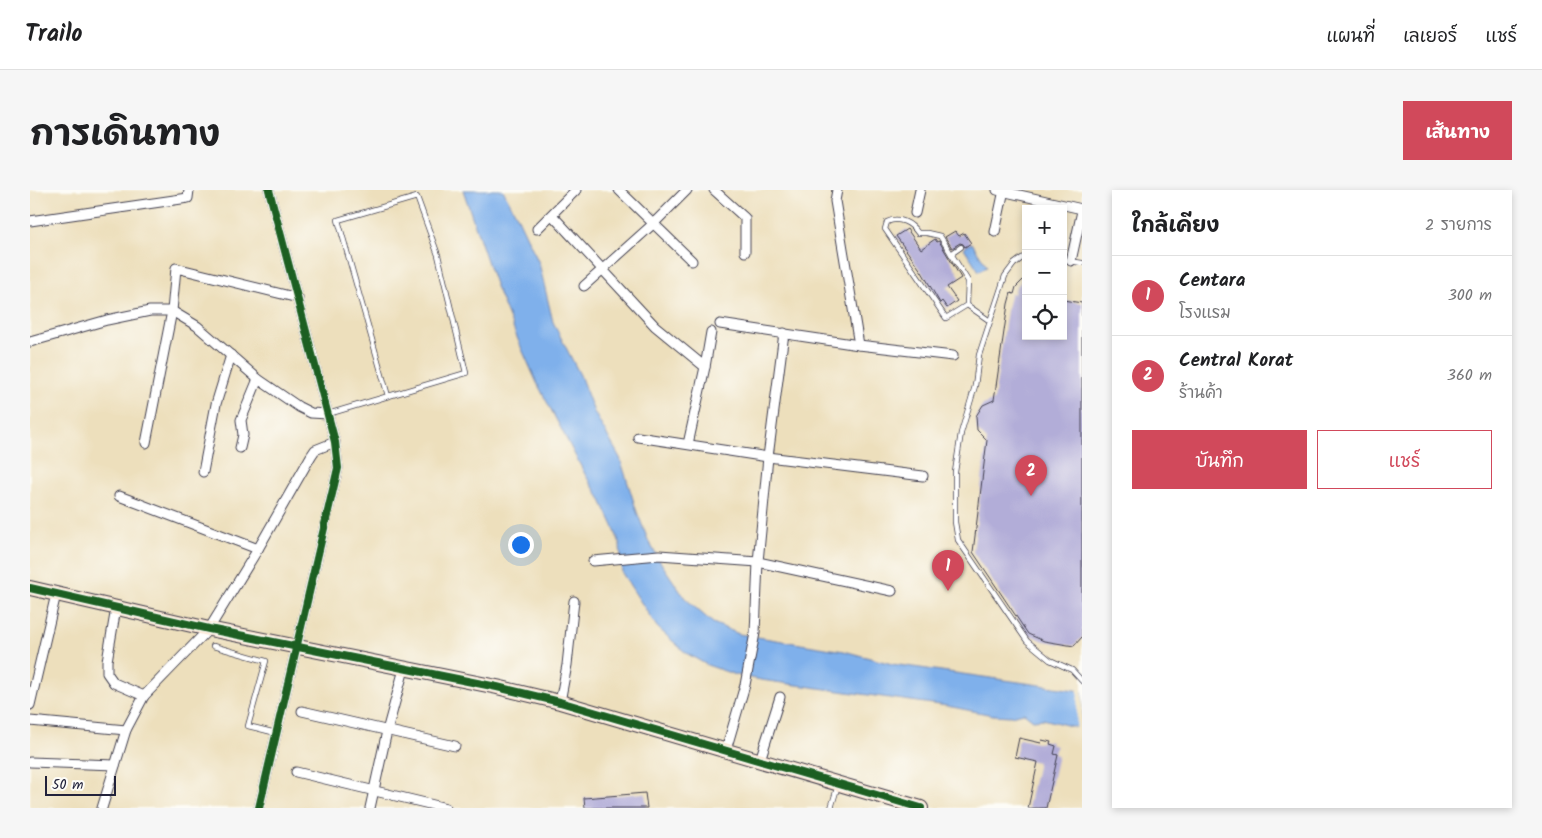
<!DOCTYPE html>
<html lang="th">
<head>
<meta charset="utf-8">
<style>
  body { margin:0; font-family:Kalam,"Playpen Sans Thai",sans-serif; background:#f6f6f6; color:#202124 }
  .controls { position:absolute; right:15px; top:15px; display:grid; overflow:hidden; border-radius:0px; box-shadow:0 2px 8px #0003 }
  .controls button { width:45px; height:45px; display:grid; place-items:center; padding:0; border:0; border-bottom:1px solid #e0e0e0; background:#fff; color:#202124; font:25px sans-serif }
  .scale { position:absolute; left:15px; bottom:12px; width:71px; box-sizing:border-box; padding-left:5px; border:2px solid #22223b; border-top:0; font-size:14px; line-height:18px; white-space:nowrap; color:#22223b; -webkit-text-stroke:4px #fdfcf7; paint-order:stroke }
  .you { position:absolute; left:490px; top:354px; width:18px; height:18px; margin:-12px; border:4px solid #fff; border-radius:50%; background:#1a73e8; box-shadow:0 0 0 8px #1a73e833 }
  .badge { display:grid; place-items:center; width:32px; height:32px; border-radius:50%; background:#d1495b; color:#fff; font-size:16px; font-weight:700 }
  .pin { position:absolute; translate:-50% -41px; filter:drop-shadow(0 1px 2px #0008) }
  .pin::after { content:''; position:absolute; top:26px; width:18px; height:15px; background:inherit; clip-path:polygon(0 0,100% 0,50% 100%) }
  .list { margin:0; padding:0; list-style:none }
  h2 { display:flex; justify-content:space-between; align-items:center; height:65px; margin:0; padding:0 20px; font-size:21px }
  h2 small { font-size:16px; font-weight:400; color:#757577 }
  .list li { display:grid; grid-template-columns:32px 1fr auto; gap:15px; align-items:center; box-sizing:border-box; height:80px; padding:0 20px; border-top:1px solid #e0e0e0 }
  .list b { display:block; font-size:19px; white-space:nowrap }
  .list p { margin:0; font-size:16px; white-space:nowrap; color:#757577 }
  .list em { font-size:16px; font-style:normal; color:#757577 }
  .actions { display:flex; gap:10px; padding:15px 20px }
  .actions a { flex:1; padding:11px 0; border:1px solid #d1495b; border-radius:0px; text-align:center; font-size:18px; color:#d1495b }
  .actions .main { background:#d1495b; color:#fff }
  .icon { flex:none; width:28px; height:28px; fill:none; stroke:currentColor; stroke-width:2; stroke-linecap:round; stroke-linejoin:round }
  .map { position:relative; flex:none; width:1052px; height:618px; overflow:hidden; border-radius:0px }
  header { display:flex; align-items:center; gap:30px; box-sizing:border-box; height:70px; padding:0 25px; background:#fff; border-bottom:1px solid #e0e0e0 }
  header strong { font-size:24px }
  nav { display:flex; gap:28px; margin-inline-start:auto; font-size:18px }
  .intro { display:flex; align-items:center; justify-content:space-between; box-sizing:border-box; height:120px; padding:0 30px }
  h1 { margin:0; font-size:35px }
  .button { padding:12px 22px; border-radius:0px; background:#d1495b; color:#fff; font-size:18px; font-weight:700 }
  main { display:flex; gap:30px; padding:0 30px }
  aside { flex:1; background:#fff; border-radius:0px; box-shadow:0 2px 8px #0003 }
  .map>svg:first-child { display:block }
  .water { fill:#7fb0eb; stroke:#506993 }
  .pier { fill:#eddfbc }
  .building { fill:#b2add8 }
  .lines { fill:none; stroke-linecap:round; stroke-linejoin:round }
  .lane-casing { stroke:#403e4e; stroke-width:6 }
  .street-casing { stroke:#403e4e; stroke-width:11 }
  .secondary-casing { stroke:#403e4e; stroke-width:16 }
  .lane { stroke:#fff; stroke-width:4.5 }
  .street { stroke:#fff; stroke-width:9 }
  .secondary { stroke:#fce5d0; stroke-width:14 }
  .cycleway-casing { stroke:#fdfcf7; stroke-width:11 }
  .cycleway { stroke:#1b5e20; stroke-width:8 }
</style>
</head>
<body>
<header>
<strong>Trailo</strong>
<nav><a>แผนที่</a><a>เลเยอร์</a><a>แชร์</a></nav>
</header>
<div class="intro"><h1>การเดินทาง</h1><a class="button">เส้นทาง</a></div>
<main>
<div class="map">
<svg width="1052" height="618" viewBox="0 0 1052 618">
  <rect width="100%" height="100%" fill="#fdfcf7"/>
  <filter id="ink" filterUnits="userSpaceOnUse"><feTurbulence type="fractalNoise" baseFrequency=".02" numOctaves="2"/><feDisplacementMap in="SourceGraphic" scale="10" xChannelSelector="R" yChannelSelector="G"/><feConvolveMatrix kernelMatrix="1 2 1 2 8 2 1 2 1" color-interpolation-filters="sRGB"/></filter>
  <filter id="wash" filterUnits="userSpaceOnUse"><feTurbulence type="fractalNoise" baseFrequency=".0096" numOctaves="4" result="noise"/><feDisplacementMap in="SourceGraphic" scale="20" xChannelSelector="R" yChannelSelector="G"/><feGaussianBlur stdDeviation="1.12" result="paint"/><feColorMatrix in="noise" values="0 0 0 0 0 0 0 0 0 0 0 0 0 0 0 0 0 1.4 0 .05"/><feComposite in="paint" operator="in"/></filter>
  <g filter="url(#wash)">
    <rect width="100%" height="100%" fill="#eddfbc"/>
    <g class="water">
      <path d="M433 0H473L487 26 509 73 523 132 550 185 564 222 590 268 607 322 618 350 631 373 654 407 669 421 683 433 709 444 814 461 862 474 1052 501V539L1013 529 1003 530 994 523 980 526 963 525 917 516 731 490 706 485 677 475 656 463 627 437 592 383 590 355 584 338 570 308 556 286 507 193 491 157 465 94Z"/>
      <path d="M942 53 957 76 949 81 934 58Z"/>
    </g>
    <path class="pier" d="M1048 499H1052V541H1046Z"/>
    <g id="blocks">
      <g class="building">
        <path d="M877 39 891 59 905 49 907 52 909 51 931 88 917 97 927 111 917 118 912 111 910 113 892 82 866 46Z"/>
        <path d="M925 41 929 46 934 43 941 53 935 57 933 54 930 53 922 58 915 47Z"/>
        <path d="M996 87V146H1033V110L1052 113V447L1044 456 1014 451 998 444 943 362 957 250 947 240 946 226 953 215 964 210 978 114 981 103 984 104 986 97Z"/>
        <path d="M989 548 1011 553 1012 550 1021 552 1020 554 1026 556 1024 564 1028 565 1016 618H998L1008 572 985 567Z"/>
        <path d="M615 603 617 618H555L554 608Z"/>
      </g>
    </g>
  </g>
  <g filter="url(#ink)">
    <use href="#blocks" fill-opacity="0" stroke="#403e4e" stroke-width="1"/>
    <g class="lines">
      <defs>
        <g id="lane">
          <path d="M921 64 931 57"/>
          <path d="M996 67 992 68 984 74 975 86 949 165 945 196 931 243 925 282V332L928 350 997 451 1020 470 1042 480 1052 491"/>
          <path d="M1033 70 1052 73"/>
          <path d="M937 115 938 91 910 46 897 43H888C881 33 869 26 857 32L855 39 916 128 937 115 960 131"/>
          <path d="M298 224 436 183 408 65 387 7 308 30 358 206"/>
          <path d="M183 456 236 471 218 536 246 543"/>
          <path d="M801 618 808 595"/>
        </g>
        <g id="street">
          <path d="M589 0 662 71"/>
          <path d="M684 0 715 28V62"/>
          <path d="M807 0 805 11 829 155"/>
          <path d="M967 0 1052 19"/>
          <path d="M885 23 890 0"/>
          <path d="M522 25 625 136 675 177"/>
          <path d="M0 31 158 8 159 0"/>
          <path d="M507 39 546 0"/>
          <path d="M965 42 974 0"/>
          <path d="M1041 71 1052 21"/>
          <path d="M554 96 623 34 657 0"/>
          <path d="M690 134 829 155 923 166"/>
          <path d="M0 152 77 130 120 121H142L167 136 228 189 269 217 281 223 298 224"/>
          <path d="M608 247 738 267 893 286"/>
          <path d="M116 253 142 121 146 78 268 108"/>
          <path d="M658 254 675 177 681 142"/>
          <path d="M210 258 213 245 211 230 228 189"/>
          <path d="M173 282 186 214 201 165"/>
          <path d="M89 306 228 359"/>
          <path d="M563 371 629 365 728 372 862 401"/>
          <path d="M114 506 179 439 228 359 281 266 285 260 305 252"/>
          <path d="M530 512 537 475 544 411"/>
          <path d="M0 515 26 404"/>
          <path d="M272 521 425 556"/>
          <path d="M0 531 96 540"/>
          <path d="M696 560 715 495 725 443 728 372 738 267 754 143"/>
          <path d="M730 570 750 507"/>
          <path d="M0 572 85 575"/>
          <path d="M266 582 416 618"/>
          <path d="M72 618 96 540 114 506 84 493 77 483V471L86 418"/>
          <path d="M229 618 308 278 305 252 239 0"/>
          <path d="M340 618 357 541 374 479"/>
        </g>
        <path id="secondary" d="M0 398 179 439 467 497 530 512 891 618"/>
      </defs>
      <use href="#lane" class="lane-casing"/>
      <use href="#street" class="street-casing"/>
      <use href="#secondary" class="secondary-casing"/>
      <use href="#lane" class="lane"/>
      <use href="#street" class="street"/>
      <use href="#secondary" class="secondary"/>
      <defs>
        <g id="cycleway">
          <path d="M0 398 179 439 467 497 530 512 891 618"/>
          <path d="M229 618 308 278 305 252 239 0"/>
        </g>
      </defs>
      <use href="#cycleway" class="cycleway-casing"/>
      <use href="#cycleway" class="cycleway"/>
    </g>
  </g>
</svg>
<div class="controls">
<button>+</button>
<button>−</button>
<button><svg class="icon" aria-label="locate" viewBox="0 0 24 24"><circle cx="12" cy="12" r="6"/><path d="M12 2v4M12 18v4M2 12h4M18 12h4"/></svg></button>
</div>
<div class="scale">50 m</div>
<div class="you"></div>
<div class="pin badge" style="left:918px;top:401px">1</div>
<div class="pin badge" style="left:1001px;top:306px">2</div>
</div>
<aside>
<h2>ใกล้เคียง<small>2 รายการ</small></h2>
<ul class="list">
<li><span class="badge">1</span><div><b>Centara</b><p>โรงแรม</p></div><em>300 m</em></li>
<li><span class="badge">2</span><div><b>Central Korat</b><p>ร้านค้า</p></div><em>360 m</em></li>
</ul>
<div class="actions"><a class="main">บันทึก</a><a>แชร์</a></div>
</aside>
</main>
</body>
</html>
